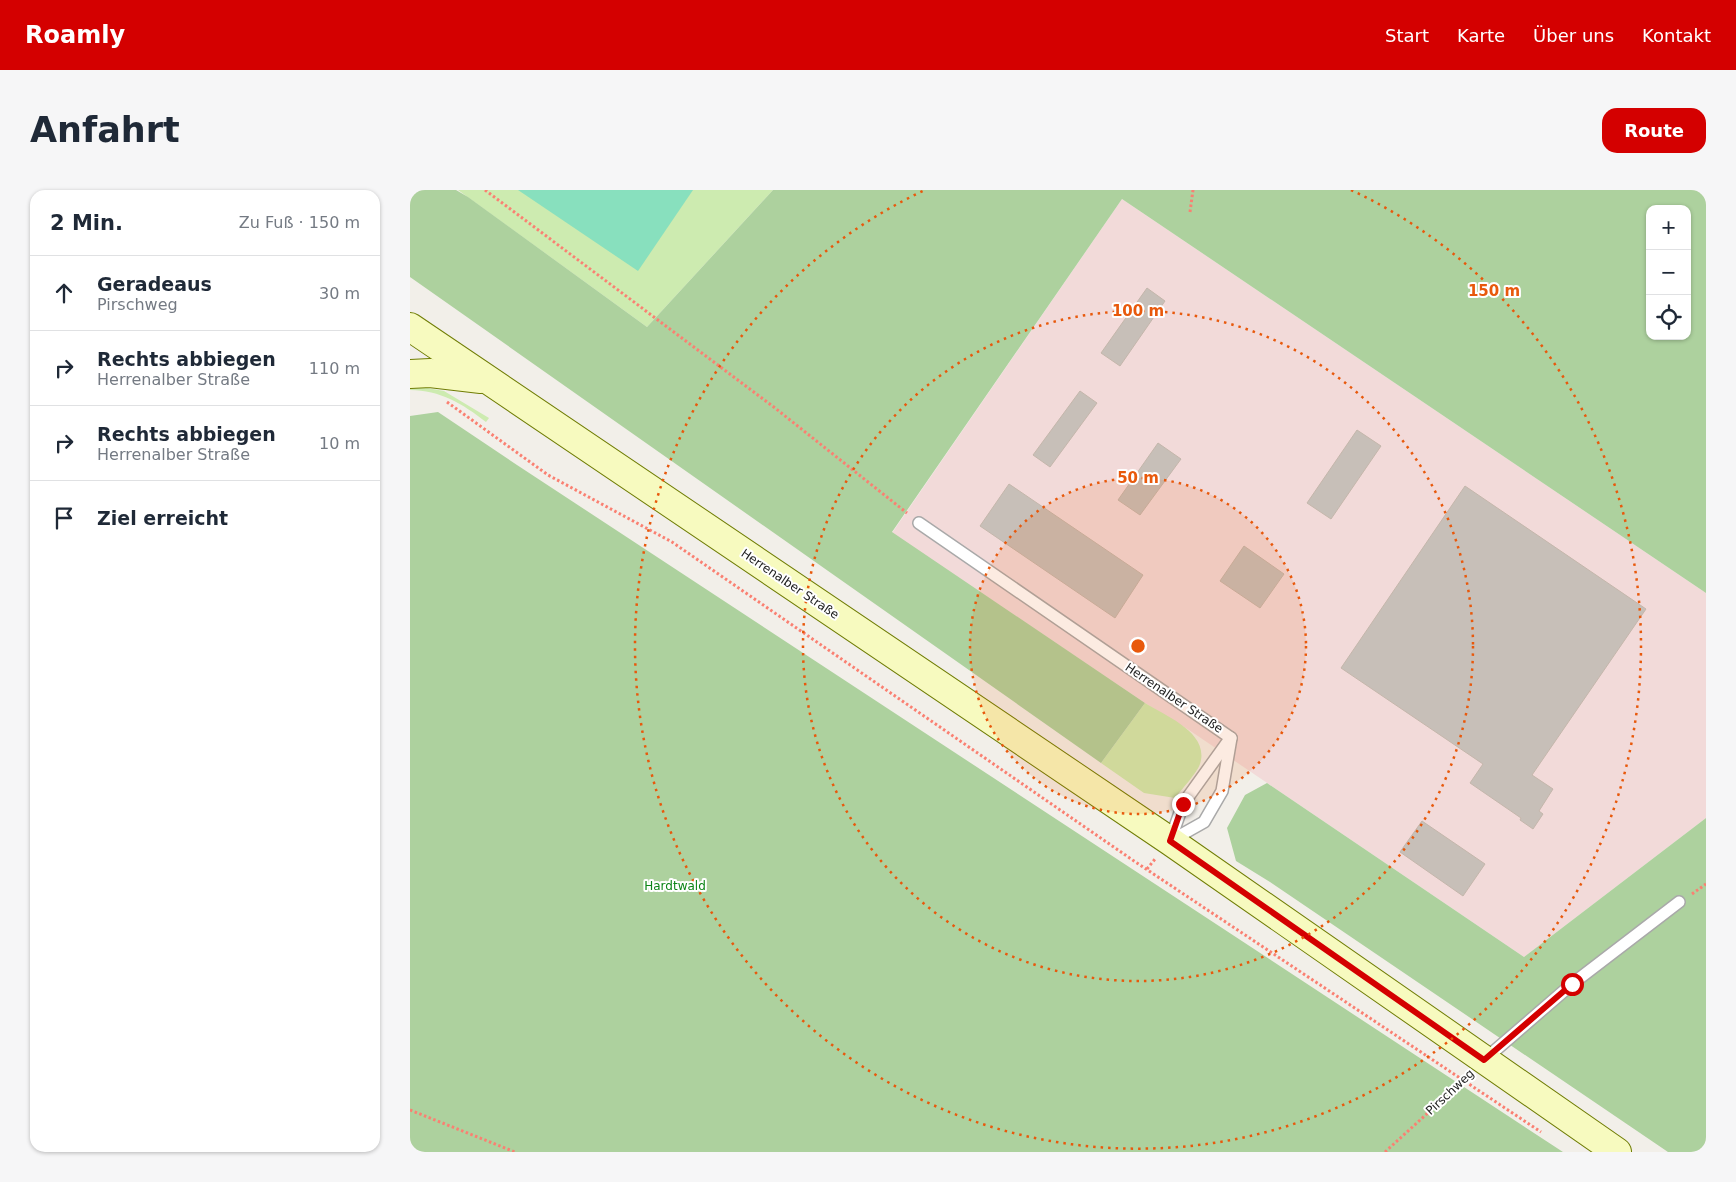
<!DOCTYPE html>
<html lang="de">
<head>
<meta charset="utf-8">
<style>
  body { margin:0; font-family:"DejaVu Sans",sans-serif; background:#f6f6f7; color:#1f2937 }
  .controls { position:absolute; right:15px; top:15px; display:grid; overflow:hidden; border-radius:10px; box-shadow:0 1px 4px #0004 }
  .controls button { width:45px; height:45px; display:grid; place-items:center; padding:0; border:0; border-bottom:1px solid #e0e1e3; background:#fff; color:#1f2937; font:25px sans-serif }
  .stop { position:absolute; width:15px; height:15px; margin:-11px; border:4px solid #d40000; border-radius:50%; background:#fff }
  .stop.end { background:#d40000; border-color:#fff; box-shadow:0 1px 5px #0008 }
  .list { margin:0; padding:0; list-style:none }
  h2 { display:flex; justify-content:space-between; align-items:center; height:65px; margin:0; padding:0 20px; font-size:21px }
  h2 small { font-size:16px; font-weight:400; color:#747a83 }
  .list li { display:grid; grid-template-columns:32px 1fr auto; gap:15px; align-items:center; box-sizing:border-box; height:75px; padding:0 20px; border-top:1px solid #e0e1e3 }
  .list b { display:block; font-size:19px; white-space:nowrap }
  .list p { margin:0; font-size:16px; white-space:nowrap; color:#747a83 }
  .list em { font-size:16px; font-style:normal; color:#747a83 }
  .icon { flex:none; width:28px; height:28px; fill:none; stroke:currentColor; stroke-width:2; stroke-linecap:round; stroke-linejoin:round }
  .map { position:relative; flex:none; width:1296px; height:962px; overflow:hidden; border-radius:15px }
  header { display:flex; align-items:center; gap:30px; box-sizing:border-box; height:70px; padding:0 25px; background:#d40000; color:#fff }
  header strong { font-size:24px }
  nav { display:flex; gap:28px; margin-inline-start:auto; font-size:18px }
  .intro { display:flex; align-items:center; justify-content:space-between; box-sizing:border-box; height:120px; padding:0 30px }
  h1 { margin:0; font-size:35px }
  .button { padding:12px 22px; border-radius:15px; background:#d40000; color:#fff; font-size:18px; font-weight:700 }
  main { display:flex; gap:30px; padding:0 30px }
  aside { flex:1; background:#fff; border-radius:15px; box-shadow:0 1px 4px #0004 }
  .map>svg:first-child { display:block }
  .commercial { fill:#f2dad9 }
  .grass { fill:#cdebb0 }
  .forest { fill:#add19e; fill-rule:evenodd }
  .pitch { fill:#88e0be }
  .building { fill:#c7bfb8; stroke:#c4b6ab }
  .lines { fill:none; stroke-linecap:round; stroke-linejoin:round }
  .lane-casing { stroke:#a9a9a9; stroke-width:14 }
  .secondary-casing { stroke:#707d05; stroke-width:30 }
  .path { stroke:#fa8072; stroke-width:3; stroke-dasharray:2.5 2.5; stroke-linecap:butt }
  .lane { stroke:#fff; stroke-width:11 }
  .secondary { stroke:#f7fabf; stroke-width:28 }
  .route { stroke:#d40000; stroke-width:6 }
  .ring { fill:none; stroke:#e8590c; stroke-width:2.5; stroke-dasharray:2.5 5 }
  .labels { text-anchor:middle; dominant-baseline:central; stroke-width:4; stroke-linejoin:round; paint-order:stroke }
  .street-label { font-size:12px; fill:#222; stroke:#fff }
  .park-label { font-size:12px; fill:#0c8416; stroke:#fff }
  .centre { fill:#e8590c; stroke:#fff; stroke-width:2.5 }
  .ring-label { font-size:15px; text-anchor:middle; font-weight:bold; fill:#e8590c; stroke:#fff; stroke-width:4; stroke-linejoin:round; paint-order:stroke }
</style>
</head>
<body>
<header>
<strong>Roamly</strong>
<nav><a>Start</a><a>Karte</a><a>Über uns</a><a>Kontakt</a></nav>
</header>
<div class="intro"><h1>Anfahrt</h1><a class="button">Route</a></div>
<main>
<aside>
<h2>2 Min.<small>Zu Fuß · 150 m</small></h2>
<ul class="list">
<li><svg class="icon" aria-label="ahead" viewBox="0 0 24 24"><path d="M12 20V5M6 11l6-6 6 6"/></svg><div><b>Geradeaus</b><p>Pirschweg</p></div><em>30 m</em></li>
<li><svg class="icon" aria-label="right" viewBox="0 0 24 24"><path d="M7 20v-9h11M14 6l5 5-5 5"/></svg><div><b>Rechts abbiegen</b><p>Herrenalber Straße</p></div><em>110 m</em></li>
<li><svg class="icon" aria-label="right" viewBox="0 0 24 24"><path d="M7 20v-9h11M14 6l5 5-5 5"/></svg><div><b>Rechts abbiegen</b><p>Herrenalber Straße</p></div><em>10 m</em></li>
<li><svg class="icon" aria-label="arrive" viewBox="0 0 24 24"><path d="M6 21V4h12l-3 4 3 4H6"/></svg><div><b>Ziel erreicht</b></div></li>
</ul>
</aside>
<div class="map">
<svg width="1296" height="962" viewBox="0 0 1296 962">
  <rect width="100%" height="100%" fill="#f2efe9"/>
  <path class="commercial" d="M712 9 1296 403V628L1114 767 779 540 735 513 482 343Z"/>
  <g class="grass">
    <path d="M48 0H363L237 137Z"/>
    <path d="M0 195 34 201 79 228 76 232C53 214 30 200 0 200Z"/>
    <path d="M735 513C756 526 800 543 790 574 787 583 771 600 765 608L734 603 691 573Z"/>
  </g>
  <g class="forest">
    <path d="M0 0H46L58 7 237 137 363 0H1296V403L712 9 482 342 735 513 691 573 0 87ZM1240 19H1277V146H1240Z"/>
    <path d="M28 222 107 275 1153 962H0V226Z"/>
    <path d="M857 593 1114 767 1296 628V962H1258L860 692 826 671 817 638 835 605Z"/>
  </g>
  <path class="pitch" d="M108 0H283L228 81Z"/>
  <g class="building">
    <path d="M737 98 755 111 710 176 691 163Z"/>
    <path d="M670 201 687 213 640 277 623 265Z"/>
    <path d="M947 240 971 256 921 329 897 313Z"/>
    <path d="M748 253 771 269 730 325 708 310Z"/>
    <path d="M599 294 733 385 705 428 570 336Z"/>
    <path d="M1055 296 1236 419 1122 585 1143 599 1129 621 1133 624 1123 639 1110 630 1111 628 1060 593 1073 574 931 478Z"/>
    <path d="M834 356 874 384 850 418 810 391Z"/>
    <path d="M1012 631 1075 674 1053 706 990 662Z"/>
  </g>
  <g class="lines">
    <defs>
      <g id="lane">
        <path d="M509 333 821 548"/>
        <path d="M762 650 794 632 812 601 821 548"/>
        <path d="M760 651 773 614 819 550"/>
        <path d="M1074 870 1162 794 1269 712"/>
      </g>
      <g id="secondary">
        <path d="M0 137 760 651 1207 962"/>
        <path d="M0 184 20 183 71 189"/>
      </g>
    </defs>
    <use href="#lane" class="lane-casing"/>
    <use href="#secondary" class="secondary-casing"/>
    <g class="path">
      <path d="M75 0 365 218 497 323"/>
      <path d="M780 22 783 0"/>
      <path d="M37 212 138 285 262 352 724 671 1131 942"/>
      <path d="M737 679 745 669"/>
      <path d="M1282 704 1296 694"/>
      <path d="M0 920 105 962"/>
      <path d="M975 962 1054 890"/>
    </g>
    <use href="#lane" class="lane"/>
    <use href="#secondary" class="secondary"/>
  </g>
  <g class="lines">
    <path class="route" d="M773 614 760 651 1074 870 1162 794"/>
  </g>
  <circle cx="728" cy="456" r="168" fill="#e8590c" fill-opacity=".12"/>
  <g class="ring">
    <circle cx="728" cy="456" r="168"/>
    <circle cx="728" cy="456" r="335"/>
    <path d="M941 0A503 503 0 1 1 515 0"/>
  </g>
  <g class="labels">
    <g class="street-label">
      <text transform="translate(380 394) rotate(34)">Herrenalber Straße</text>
      <text transform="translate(764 508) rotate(34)">Herrenalber Straße</text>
      <text transform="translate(1040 902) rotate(-43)">Pirschweg</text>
    </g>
    <g class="park-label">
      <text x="265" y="696">Hardtwald</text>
    </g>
  </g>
  <circle cx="728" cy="456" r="8" class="centre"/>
  <g class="ring-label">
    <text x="1084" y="106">150 m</text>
    <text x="728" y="126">100 m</text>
    <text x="728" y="293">50 m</text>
  </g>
</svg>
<div class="controls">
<button>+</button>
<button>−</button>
<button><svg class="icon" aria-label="locate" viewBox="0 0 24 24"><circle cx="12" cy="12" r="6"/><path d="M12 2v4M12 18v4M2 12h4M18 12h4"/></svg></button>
</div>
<div class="stop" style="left:1162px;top:794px"></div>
<div class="stop end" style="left:773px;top:614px"></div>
</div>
</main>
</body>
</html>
